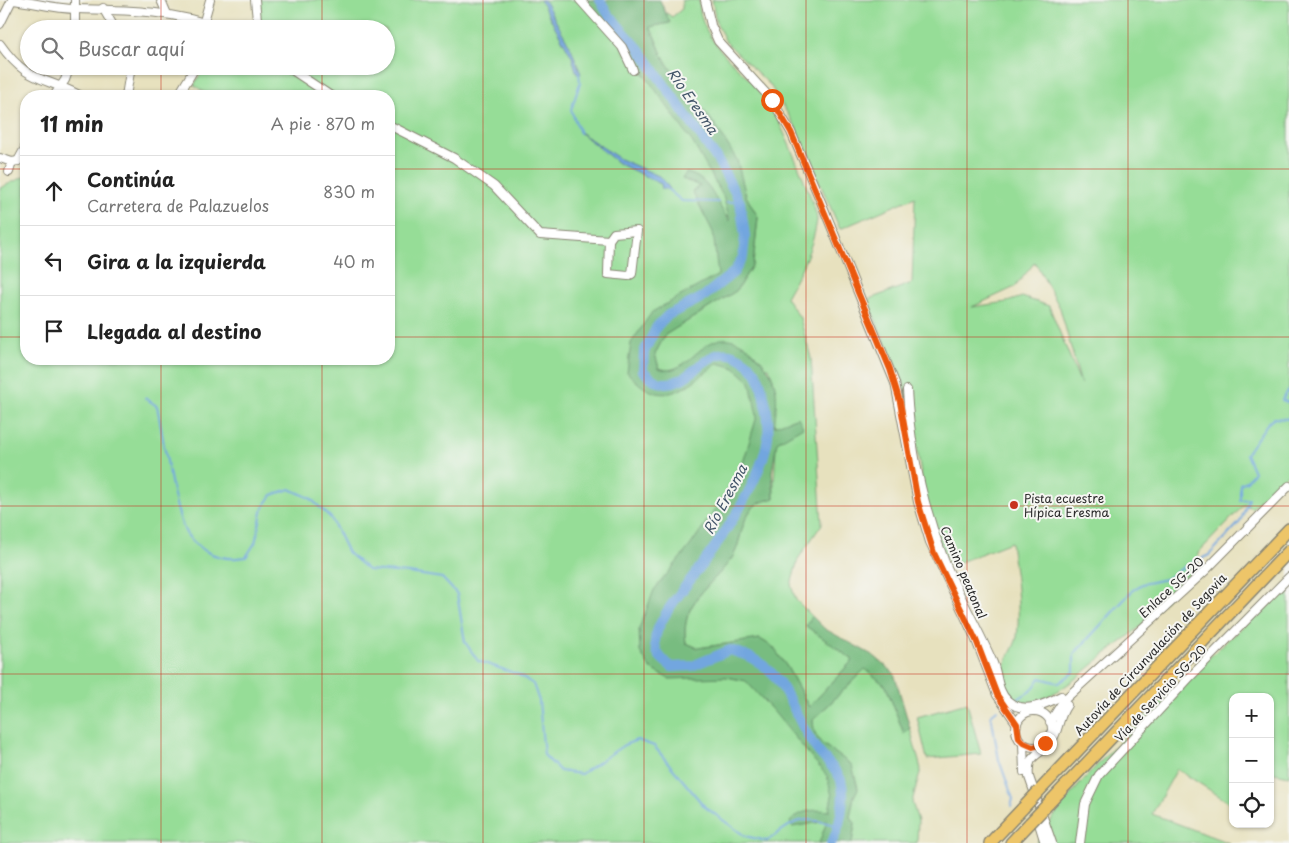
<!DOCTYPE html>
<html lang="es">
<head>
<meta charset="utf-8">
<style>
  body { margin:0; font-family:"Playpen Sans",sans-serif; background:#f6f6f6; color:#222 }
  .controls { position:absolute; right:15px; bottom:15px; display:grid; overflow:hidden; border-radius:10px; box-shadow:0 1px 4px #0004 }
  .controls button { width:45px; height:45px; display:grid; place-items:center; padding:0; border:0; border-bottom:1px solid #e0e0e0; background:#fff; color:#222; font:25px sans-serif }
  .stop { position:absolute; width:15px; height:15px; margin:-11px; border:4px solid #ea580c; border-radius:50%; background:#fff }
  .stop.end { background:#ea580c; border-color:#fff; box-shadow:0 1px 5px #0008 }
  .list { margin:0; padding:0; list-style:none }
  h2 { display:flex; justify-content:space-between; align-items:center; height:65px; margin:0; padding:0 20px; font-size:21px }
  h2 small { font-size:16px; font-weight:400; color:#767676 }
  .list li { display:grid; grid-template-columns:32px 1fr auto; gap:15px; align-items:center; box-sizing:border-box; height:70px; padding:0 20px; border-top:1px solid #e0e0e0 }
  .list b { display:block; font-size:19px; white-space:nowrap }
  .list p { margin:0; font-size:16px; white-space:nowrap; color:#767676 }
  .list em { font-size:16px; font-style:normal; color:#767676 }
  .icon { flex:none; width:28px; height:28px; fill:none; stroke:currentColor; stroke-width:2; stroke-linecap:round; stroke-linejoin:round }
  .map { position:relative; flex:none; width:1289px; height:843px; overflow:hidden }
  .search { position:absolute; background:#fff; box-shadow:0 1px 4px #0004; left:20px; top:20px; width:375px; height:55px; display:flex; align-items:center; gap:12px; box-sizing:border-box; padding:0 18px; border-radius:28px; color:#767676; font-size:19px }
  .panel { position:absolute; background:#fff; box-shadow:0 1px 4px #0004; left:20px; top:90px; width:375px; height:275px; border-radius:20px }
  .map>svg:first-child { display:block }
  .green { fill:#96dd97; stroke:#608461; fill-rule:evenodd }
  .forest { fill:#78bc80; stroke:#527456 }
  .water { fill:#72a6df; stroke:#4e6885 }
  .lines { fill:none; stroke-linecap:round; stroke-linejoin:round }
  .stream { stroke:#72a6df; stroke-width:2 }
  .river { stroke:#72a6df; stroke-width:10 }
  .minor-casing { stroke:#898674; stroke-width:10 }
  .highway-casing { stroke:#898674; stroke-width:14 }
  .minor { stroke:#fff; stroke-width:8 }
  .highway { stroke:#edc569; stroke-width:11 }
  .highway-bridge-casing { stroke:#898674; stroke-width:14; stroke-linecap:butt }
  .highway-bridge { stroke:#edc569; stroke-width:11 }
  .route { stroke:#ea580c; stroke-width:6 }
  .grid { fill:none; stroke:#c8321e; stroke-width:1; stroke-opacity:0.55 }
  .poi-dot { fill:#c8321e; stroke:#f6f6f2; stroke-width:2 }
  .labels { text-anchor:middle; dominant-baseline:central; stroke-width:4; stroke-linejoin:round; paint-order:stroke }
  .poi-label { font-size:12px; fill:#2b2b2b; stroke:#f6f6f2; text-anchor:start }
  .street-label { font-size:12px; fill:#2b2b2b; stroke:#f6f6f2 }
  .water-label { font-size:14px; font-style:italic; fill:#44566a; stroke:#f6f6f2 }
</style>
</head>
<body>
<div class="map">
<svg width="1289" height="843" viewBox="0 0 1289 843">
  <rect width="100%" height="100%" fill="#f6f6f2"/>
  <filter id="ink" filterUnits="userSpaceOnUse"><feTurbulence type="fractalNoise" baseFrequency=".02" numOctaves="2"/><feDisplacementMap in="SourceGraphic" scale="10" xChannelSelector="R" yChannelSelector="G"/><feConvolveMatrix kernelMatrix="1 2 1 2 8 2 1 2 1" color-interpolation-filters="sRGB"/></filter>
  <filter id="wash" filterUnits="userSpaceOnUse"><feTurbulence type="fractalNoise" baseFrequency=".0096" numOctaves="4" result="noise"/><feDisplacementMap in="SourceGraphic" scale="20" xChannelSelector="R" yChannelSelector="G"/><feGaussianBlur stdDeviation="1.12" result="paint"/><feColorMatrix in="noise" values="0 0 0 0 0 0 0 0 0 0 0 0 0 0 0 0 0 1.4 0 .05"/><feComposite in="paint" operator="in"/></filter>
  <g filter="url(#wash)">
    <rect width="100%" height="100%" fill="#e7e1be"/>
    <g class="green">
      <path d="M258 0H600L717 159 743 257 651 341 658 382 702 363 745 361 769 428 658 656 730 650 841 779 831 843H0V188L23 177 26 178V359H389V96H210L194 85 205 66H386V29H259Z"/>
      <path d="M682 0H699C699 40 735 62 758 89 763 95 768 101 772 107 780 123 818 208 817 220 813 249 800 272 786 297L800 318 811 358 822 524 798 559 791 585 796 600 812 616 806 626 853 660 809 707 787 667 773 647 760 639 698 648 686 643C679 603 711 587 732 558 742 543 740 517 756 505 760 502 768 500 774 498 773 479 776 462 776 444 777 437 774 431 774 424 775 398 779 394 769 368L713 342C694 351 681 377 659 368L655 354 665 335 736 291 753 264 758 218 746 196 736 160 716 126 665 61 650 26 670 23 665 12 672 17 682 9Z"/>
      <path d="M712 0H1289V473L1252 508 1244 505 1198 553V563C1180 583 1163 604 1145 622 1132 635 1117 645 1103 656 1084 672 1022 730 1003 687 996 670 1014 652 1017 637 1021 606 1015 573 1011 542L950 566 928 516 914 430 899 374 867 300 912 283 915 197 840 229 794 124 770 85 726 42 716 22ZM1035 262 1060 308 1081 384 1049 306 1022 297 1007 302 972 307 1015 287Z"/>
      <path d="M1289 583V776L1270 772V697H1233V805L1177 769 1152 814 1229 843H1036C1072 785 1121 740 1170 694 1210 657 1249 620 1289 583Z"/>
      <path d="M865 669 886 686 904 734 910 728 921 769 912 802 918 821 917 843H852L855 823 850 817 854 796 858 788 852 766 820 742 814 731 813 720Z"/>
      <path d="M967 703 981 754 927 759 917 717Z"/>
    </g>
    <path class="forest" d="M584 0H660L670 23 650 27 665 61 716 126 737 160 746 196 758 217 753 264 736 291 665 335 655 354 659 368C693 382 708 305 758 357 780 380 778 397 774 426L798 417 803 427 777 442 772 472 774 498C768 500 760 502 756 505 740 517 742 543 732 558 711 587 679 603 686 643L698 648 760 639 773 647 787 667 809 707 853 660 806 626 812 616 825 629 874 656 894 673 910 728 904 734 886 686 865 669 813 720 814 731 820 742 852 765 858 789 854 796 850 817 855 823 852 843H819L827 821 792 827 790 822C800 810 814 809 829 811L832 796 827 776 774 712 746 681 726 677 669 679 650 668 640 652 639 629 654 590 690 546 740 473 757 416 750 382 735 368 718 363C684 388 663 413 627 372L631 343 652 312 718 275 713 232 692 191 700 186 682 179 686 173C711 177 716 205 730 221L723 196 693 143 623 44Z"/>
    <g class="water">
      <path d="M540 0H544L571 48 581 74H577L572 57Z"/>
      <path d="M578 131 620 159 661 177 670 189H662L661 184 618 163Z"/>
    </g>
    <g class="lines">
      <g class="stream">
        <path d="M579 73 580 83 571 110 580 133"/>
        <path d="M666 188 682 201 718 202"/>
        <path d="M727 202H740"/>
        <path d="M1289 392 1288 391 1282 400 1289 403"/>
        <path d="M145 398 157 406C162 430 175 521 188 536 203 554 223 561 246 557L255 543 263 508 272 495 290 489 310 498 331 518 348 553 368 570 409 573 442 578 457 594 465 642 478 661 517 674 533 684 539 701 544 755 560 771 581 774 624 745 637 740 654 746 705 807 745 836 767 841C800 818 797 816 837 825"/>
        <path d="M1013 702 1032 690 1040 678 1059 683 1074 672V654L1133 590 1142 584 1166 579 1184 567 1209 555 1240 522 1249 499 1240 500V484L1247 481 1254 472 1246 454 1267 424 1274 418 1288 419 1289 416"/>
        <path d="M997 710 991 715 999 760 1013 799 1011 806"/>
      </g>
      <path class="river" d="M600 0 608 14 639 49 717 159 740 202 745 236 743 257 734 272 703 297 668 315 657 326 644 352 643 371C647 374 653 380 658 382 695 392 706 332 746 362 760 373 761 385 765 401 768 415 770 429 767 443 759 484 720 542 694 575 683 590 653 624 655 644 656 655 663 660 672 667L692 666 730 650C738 653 748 655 755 660 787 677 795 720 815 747 822 758 837 769 841 780 846 796 840 830 831 843"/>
    </g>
  </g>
  <g filter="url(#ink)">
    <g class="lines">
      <defs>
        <g id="minor">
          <path d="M12 0C33 2 54 9 76 9 126 10 175 10 222 29"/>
          <path d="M161 0 167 14"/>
          <path d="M255 0 258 29"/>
          <path d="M580 0 622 47 633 70"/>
          <path d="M705 0 711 25 718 41 772 100 791 132 822 204 895 383 918 502 930 542 976 640 997 695 1017 724"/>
          <path d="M103 8 115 29"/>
          <path d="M204 21 210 0"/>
          <path d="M0 24 12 0"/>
          <path d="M75 29V0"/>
          <path d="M0 44C28 84 44 76 81 96"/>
          <path d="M286 66 331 96"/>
          <path d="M54 96 65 80 70 66"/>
          <path d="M126 96 131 66"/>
          <path d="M178 96 196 66"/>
          <path d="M389 125 454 158 494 186 540 235 609 240"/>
          <path d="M0 158 12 162 18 161"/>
          <path d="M18 161 26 146"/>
          <path d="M9 172 12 162"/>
          <path d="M637 231 632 274 628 276 608 274 609 240 614 233Z"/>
          <path d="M907 390C910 448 923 506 944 560 958 595 978 628 993 663 998 675 997 692 1008 701 1023 715 1046 704 1061 696"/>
          <circle cx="1034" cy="729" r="18"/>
          <path d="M1050 722 1064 700 1206 570 1289 486"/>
          <path d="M1023 743 1024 772"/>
          <path d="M1036 814 1045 843"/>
          <path d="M1052 843 1029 777C1026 752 1041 757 1052 740 1059 731 1058 717 1067 705"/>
          <path d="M1080 843 1085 804 1099 775 1189 678 1289 577"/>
        </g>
        <g id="highway">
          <path d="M1039 791 1289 529"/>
          <path d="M1048 804 1289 551"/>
          <path d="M990 843 1023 808"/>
          <path d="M1011 843 1030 823"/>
        </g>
      </defs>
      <use href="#minor" class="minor-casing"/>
      <use href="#highway" class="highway-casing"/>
      <use href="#minor" class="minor"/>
      <use href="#highway" class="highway"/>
      <defs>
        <g id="highway-bridge">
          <path d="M1023 808 1039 791"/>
          <path d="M1030 823 1048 804"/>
        </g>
      </defs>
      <use href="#highway-bridge" class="highway-bridge-casing"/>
      <use href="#highway-bridge" class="highway-bridge"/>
    </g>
  </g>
  <g class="lines" filter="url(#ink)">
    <path class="route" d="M772 100 791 132 890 369 900 402 918 502 934 553 976 640 997 695 1017 724 1019 738 1024 743 1033 747 1045 743"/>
  </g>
  <path class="grid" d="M161 0V29M322 0V29M483 0V843M644 0V843M806 0V843M967 0V843M1128 0V843M161 66V96M322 66V96M0 169H26M389 169H1289M0 337H26M389 337H1289M161 359V843M322 359V843M0 506H1289M0 674H1289"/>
  <circle class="poi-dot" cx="1014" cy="505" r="5"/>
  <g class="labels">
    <g class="poi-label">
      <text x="1024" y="498">Pista ecuestre<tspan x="1024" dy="14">Hípica Eresma</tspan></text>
    </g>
    <g class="street-label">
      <text transform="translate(964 572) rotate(67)">Camino peatonal</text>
      <text transform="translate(1171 587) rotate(-43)">Enlace SG-20</text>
      <text transform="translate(1150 654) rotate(-47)">Autovía de Circunvalación de Segovia</text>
      <text transform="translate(1160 693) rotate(-47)">Vía de Servicio SG-20</text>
    </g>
    <g class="water-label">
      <text transform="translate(693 101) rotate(55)">Río Eresma</text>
      <text transform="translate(725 499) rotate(-62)">Río Eresma</text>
    </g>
  </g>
</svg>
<div class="controls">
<button>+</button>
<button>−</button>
<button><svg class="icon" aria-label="locate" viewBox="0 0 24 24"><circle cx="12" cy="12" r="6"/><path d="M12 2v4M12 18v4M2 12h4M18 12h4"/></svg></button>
</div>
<div class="stop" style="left:772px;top:100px"></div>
<div class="stop end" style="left:1045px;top:743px"></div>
<div class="search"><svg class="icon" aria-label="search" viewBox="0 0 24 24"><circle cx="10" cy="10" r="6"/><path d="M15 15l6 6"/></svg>Buscar aquí</div>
<section class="panel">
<h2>11 min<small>A pie · 870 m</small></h2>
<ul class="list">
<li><svg class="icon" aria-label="ahead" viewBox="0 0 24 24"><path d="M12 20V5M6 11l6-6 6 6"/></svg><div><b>Continúa</b><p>Carretera de Palazuelos</p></div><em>830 m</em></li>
<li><svg class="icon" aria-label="left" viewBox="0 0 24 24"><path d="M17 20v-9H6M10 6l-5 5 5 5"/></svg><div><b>Gira a la izquierda</b></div><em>40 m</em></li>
<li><svg class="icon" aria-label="arrive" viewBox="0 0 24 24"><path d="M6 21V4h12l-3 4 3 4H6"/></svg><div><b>Llegada al destino</b></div></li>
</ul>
</section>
</div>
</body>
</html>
